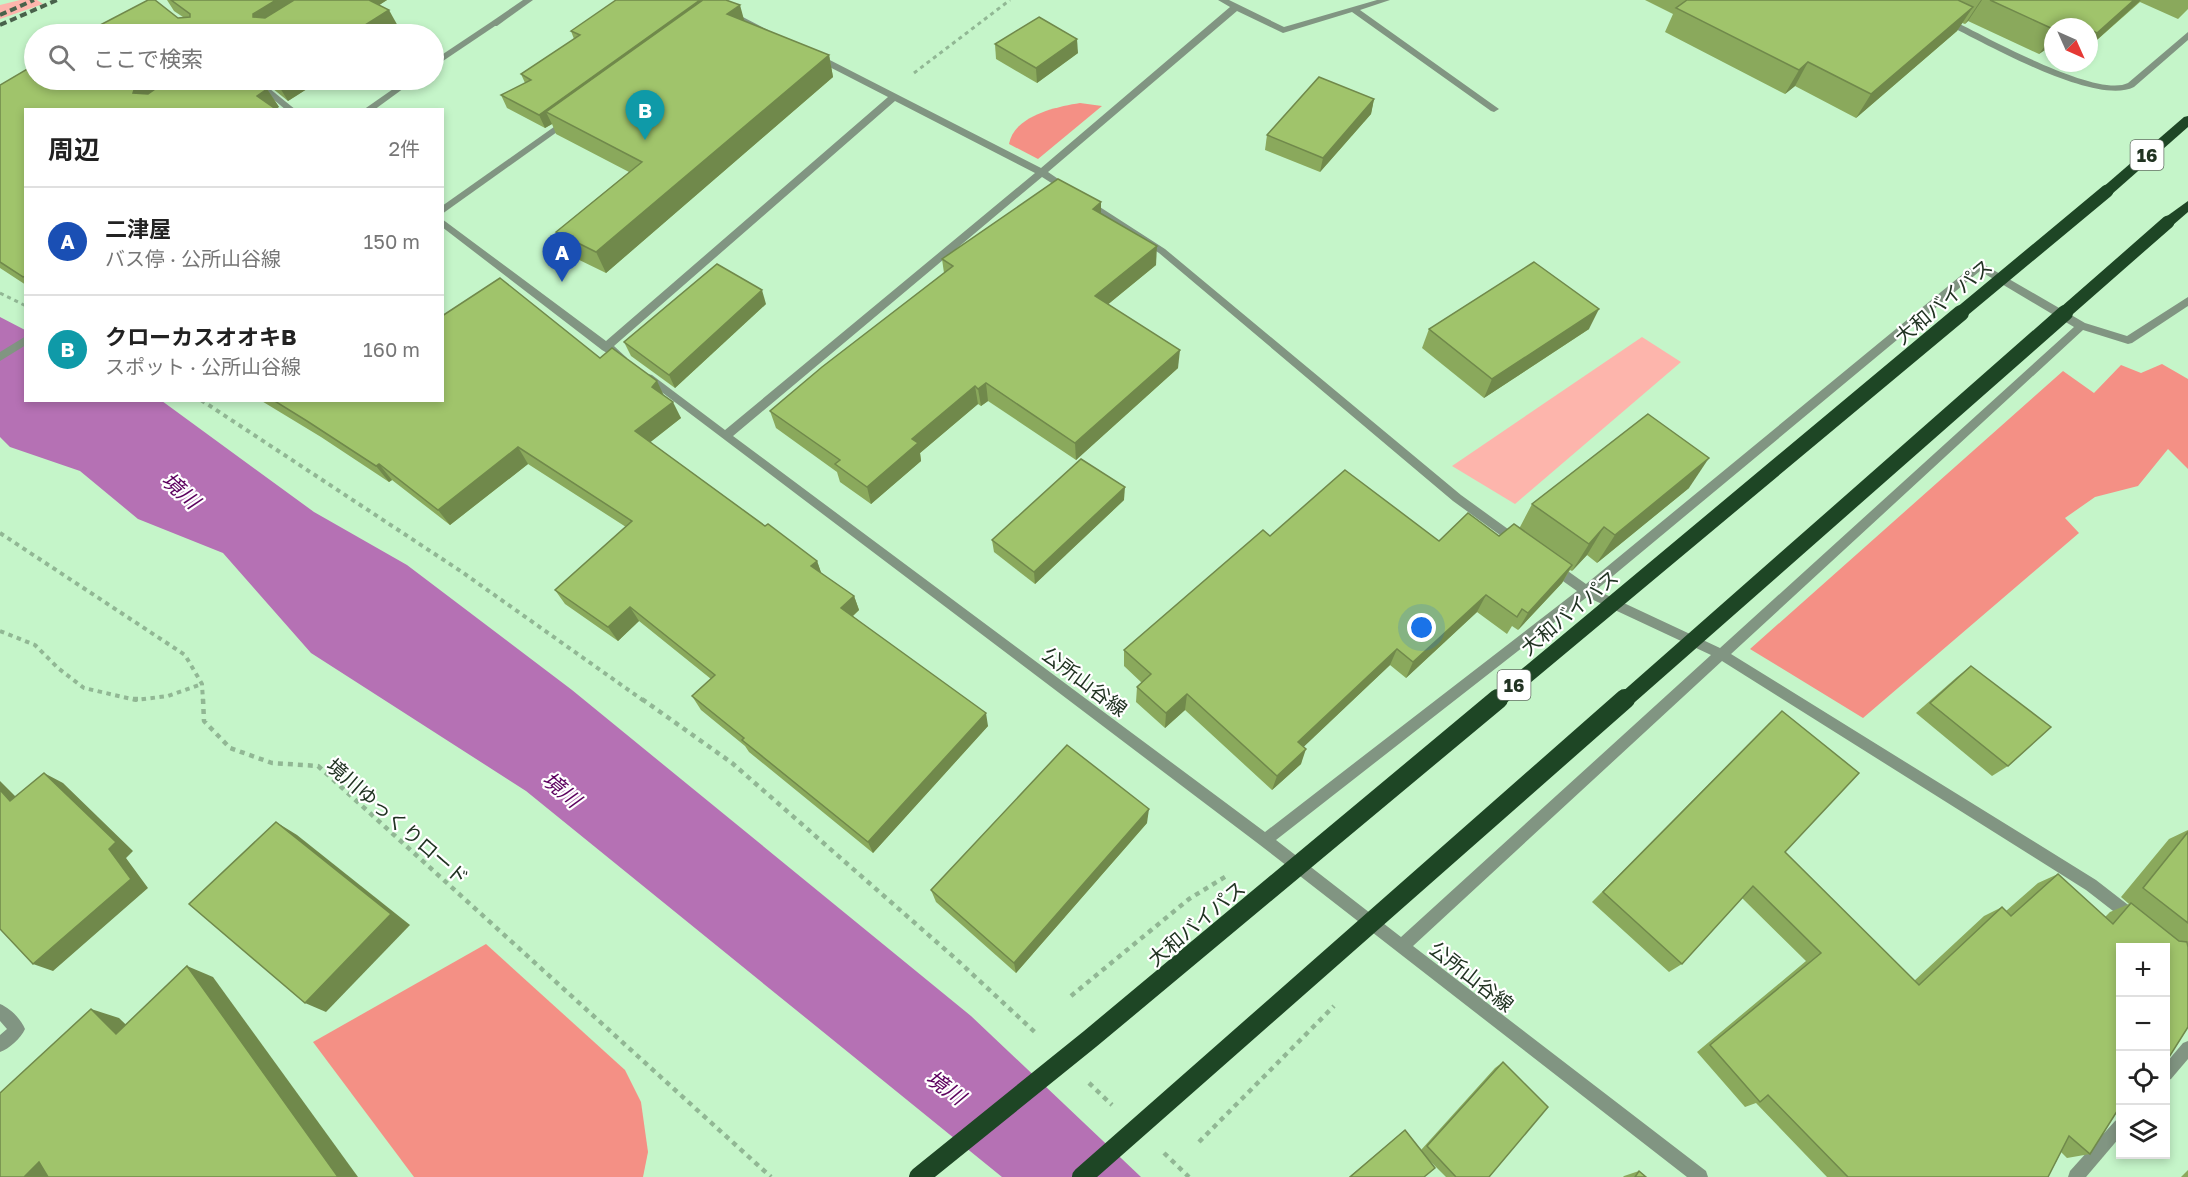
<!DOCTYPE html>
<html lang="ja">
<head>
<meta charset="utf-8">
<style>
  body { margin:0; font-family:"Golos Text","Noto Sans JP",sans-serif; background:#f2f2f2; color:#222 }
  .controls { position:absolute; right:18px; bottom:18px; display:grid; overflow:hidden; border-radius:0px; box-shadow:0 3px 9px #0003 }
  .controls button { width:54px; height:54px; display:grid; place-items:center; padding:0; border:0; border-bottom:2px solid #e0e0e0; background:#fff; color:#222; font:30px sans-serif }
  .compass { position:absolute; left:2044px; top:18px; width:54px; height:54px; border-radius:50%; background:#fff; box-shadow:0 3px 9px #0003; rotate:135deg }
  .you { position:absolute; left:1422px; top:628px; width:21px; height:21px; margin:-15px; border:4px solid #fff; border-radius:50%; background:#1a73e8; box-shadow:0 0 0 9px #1a73e833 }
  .badge { display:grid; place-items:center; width:39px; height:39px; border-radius:50%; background:#0b8043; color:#fff; font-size:20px; font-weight:700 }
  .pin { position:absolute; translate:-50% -50px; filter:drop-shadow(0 2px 3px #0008) }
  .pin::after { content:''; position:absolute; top:32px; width:21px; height:18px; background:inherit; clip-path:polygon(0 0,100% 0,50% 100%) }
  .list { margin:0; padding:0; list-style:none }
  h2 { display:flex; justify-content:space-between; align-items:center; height:78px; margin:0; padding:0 24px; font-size:26px }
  h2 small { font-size:20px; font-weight:400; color:#767676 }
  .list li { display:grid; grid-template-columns:39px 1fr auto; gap:18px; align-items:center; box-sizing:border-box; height:108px; padding:0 24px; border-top:2px solid #e0e0e0 }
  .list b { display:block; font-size:22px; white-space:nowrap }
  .list p { margin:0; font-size:20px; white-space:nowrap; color:#767676 }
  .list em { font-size:20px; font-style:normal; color:#767676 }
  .icon { flex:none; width:33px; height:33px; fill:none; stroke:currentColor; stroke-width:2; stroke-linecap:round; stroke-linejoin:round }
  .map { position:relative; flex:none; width:2188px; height:1177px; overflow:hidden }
  .search { position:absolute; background:#fff; box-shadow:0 3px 9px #0003; left:24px; top:24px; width:420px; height:66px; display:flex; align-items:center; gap:15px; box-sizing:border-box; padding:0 21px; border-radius:33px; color:#767676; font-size:22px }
  .panel { position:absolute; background:#fff; box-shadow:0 3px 9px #0003; left:24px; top:108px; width:420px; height:294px; border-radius:0px }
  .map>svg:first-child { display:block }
  .green { fill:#fdb5ac }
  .forest { fill:#f49085 }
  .water { fill:#b571b4 }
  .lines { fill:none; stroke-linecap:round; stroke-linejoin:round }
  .path-far2 { stroke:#91b794; stroke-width:3; stroke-dasharray:4 4; stroke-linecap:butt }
  .path-far1 { stroke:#91b794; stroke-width:4; stroke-dasharray:4.5 4.5; stroke-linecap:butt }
  .path { stroke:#91b794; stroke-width:4.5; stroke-dasharray:5 5; stroke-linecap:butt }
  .service { fill:#819582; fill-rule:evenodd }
  .minor { fill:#819582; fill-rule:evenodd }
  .trunk { fill:#1e4625; fill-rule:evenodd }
  .rail { stroke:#49624b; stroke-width:4; stroke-dasharray:7 4; stroke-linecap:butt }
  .trunk-bridge-far2 { stroke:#1e4625; stroke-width:13 }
  .trunk-bridge-far1 { stroke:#1e4625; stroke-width:16 }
  .trunk-bridge { stroke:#1e4625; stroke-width:20 }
  .wall { fill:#8aa95c }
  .shaded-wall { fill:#70894b }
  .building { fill:#a0c46b; stroke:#70894b; stroke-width:1.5 }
  .labels { text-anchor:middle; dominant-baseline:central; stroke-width:4.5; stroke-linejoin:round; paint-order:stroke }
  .shield { fill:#fff; stroke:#647064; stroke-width:1.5 }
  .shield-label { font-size:18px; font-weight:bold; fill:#213322 }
  .street-label { font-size:20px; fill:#213322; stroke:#fff }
  .water-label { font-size:21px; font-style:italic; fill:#5c015e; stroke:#fff }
</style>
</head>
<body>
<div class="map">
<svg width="2188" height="1177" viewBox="0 0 2188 1177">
  <rect width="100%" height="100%" fill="#c5f5c9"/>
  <g class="green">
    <path d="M20 0H37L43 4 0 19V5Z"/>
    <path d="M1642 337 1681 362 1515 504 1452 466Z"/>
  </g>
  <g class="forest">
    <path d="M1080 103 1102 106 1038 159 1009 144C1014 116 1055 107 1080 103Z"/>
    <path d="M2162 364 2188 379V469L2168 449 2138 486 2095 497 2065 518 2079 533 1863 718 1750 649 2063 371 2094 393 2121 365 2141 373Z"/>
    <path d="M486 944 625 1070 641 1102 648 1152 643 1177H414L313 1042Z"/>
  </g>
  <path class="water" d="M0 317 25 330 26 400 162 401 314 512 407 565 572 690 971 1016 1141 1177H1002L526 791 311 653 223 553 138 519 80 471 10 447 0 437Z"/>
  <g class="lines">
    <g class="path-far2">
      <path d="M914 73 1010 0"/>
      <path d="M0 293 26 306"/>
    </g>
    <g class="path-far1">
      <path d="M201 400 462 572 644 701"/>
      <path d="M0 533 185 655 202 684 203 701"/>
      <path d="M0 631 35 645 58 668 84 688 136 700 168 696 202 684"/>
    </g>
    <g class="path">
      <path d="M133 699H142"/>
      <path d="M203 699 204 721 230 748 272 763 318 766 771 1177"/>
      <path d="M642 699 732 763 956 959 1038 1035"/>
      <path d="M1071 996 1189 899 1228 875"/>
      <path d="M1089 1083 1112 1105"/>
      <path d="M1199 1142 1334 1006"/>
      <path d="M1164 1153 1189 1177"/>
    </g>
    <path class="service" d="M523 0H533L497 26H491V22Z"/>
    <g class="minor">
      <path d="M699 0H710L768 30 761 32Z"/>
      <path d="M1218 0H1229L1284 27 1377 0H1390L1360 10 1499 109 1494 112 1491 111 1352 12 1283 33 1237 11 1048 172 1070 187V191H1064L1042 177 733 436 1265 832 1577 591 1550 572 1548 568 1550 564H1558L1586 584 1975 264H1983L2085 323 2127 336 2188 297V306L2132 343 2128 344 2083 330 1731 654 2096 880 2136 911 2138 916 2136 921 2131 923 2126 921 2086 890 1722 661 1413 946 1706 1171 1708 1177H1687L1260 845 643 378 648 374 652 375 725 430 1035 173 895 101 614 346 627 358 622 362 602 350 442 227V219L606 341 888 97 814 59V55H820L1041 168 1230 7ZM1980 271 2074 327 1720 648 1596 590ZM1587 597 1711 655 1401 937 1276 840Z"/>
      <path d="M1942 18H1948C1981 34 2096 99 2128 83L2188 32V40L2134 87C2095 107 1981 41 1942 22Z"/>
      <path d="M491 22 498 24 434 67V60Z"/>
      <path d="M250 80H259L296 110H286Z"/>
      <path d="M406 80H415L374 110H363Z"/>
      <path d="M568 117 571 118V122L442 214V206Z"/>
      <path d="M1089 200 1165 249 1461 495 1519 537 1521 540 1519 543H1511L1453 501 1159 253 1086 205 1084 203Z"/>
      <path d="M26 336V345L0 361V352Z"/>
      <path d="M0 1004C10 1008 21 1019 25 1029 21 1038 9 1049 0 1052V1035L7 1029 0 1021Z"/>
      <path d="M2188 1041V1059L2171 1079 2166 1081V1063L2183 1043Z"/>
      <path d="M2120 1118V1137L2086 1177H2068L2070 1171 2115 1121Z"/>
    </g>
    <g class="trunk">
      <path d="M2188 116V127L2112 194H2102L2100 191 2102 188 2184 117Z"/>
      <path d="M2188 201V212L2173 225H2163L2161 222 2163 219Z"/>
    </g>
    <g class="rail">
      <path d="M0 15 34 0"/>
      <path d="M0 25 57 0"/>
    </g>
    <g class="trunk-bridge-far2">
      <path d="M1959 314 2107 191"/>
      <path d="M2063 314 2168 222"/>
    </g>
    <g class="trunk-bridge-far1">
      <path d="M1496 701 1961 313"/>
      <path d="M1624 701 2065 313"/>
    </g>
    <g class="trunk-bridge">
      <path d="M919 1177 1090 1039 1498 699"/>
      <path d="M1082 1177 1625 699"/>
    </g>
  </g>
  <g class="wall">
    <path d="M167 0H387L379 5 399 28 178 18 183 17 174 11Z"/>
    <path d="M1645 0H2188V9L2178 19 2140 2 2089 47V27H2053V45L2039 54 1968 21 1965 24 1962 23 1957 31 1856 118 1795 86 1785 94 1665 32 1673 14Z"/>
    <path d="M744 21 829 55 833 77 606 273 567 254 556 232 629 172 556 134 552 124 545 128 507 108 501 95 525 83 521 74 574 39 571 31Z"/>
    <path d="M995 44 1078 53 1037 83 996 59Z"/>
    <path d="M262 80H321L288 101Z"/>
    <path d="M0 85 267 89 279 107 26 110V285L0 268Z"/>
    <path d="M1374 99 1371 114 1320 172 1265 150 1267 135Z"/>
    <path d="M1101 213 1156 265 1107 305 1178 368 1076 460 988 401 981 406 978 404 920 453 921 461 871 504 840 482 837 472 776 428 770 411 944 273 942 259Z"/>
    <path d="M766 304 675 388 631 356 624 342Z"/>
    <path d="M1429 329H1589L1484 398 1422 348Z"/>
    <path d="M600 358 657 381 663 395 681 418 650 442 765 526 817 561 821 573 854 596 859 610 853 616 988 726 873 853 749 752 745 746 701 710 692 696 711 679 639 621 618 641 565 604 555 590 626 527 528 464 450 525 392 480 389 482 321 437 260 400H442Z"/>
    <path d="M1689 488 1597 563 1587 555 1572 571 1570 570 1562 583 1518 630 1512 626 1507 634 1477 612 1406 678 1390 665 1303 747 1301 764 1272 790 1185 710 1165 728 1136 702 1137 687 1142 683 1124 666V650L1270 536 1439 541 1499 536 1520 527 1532 504Z"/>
    <path d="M1124 500 1035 584 994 552 992 540Z"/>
    <path d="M1971 666 2008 766 1992 776 1916 713 1957 677Z"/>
    <path d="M1782 711 1785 852 1914 981 1984 916 2002 907 2006 911 2038 883 2058 874 2105 917 2110 912 2129 904 2121 897 2169 839 2188 830V1027L2166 948 2090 1154 2067 1158 2061 1152 2048 1177H1827L1756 1103 1745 1107 1697 1052 1806 961 1742 898 1682 964 1669 972 1592 902 1769 723Z"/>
    <path d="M1147 823 1016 973 936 902 931 890Z"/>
    <path d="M1503 1062 1489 1177H1446L1424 1155V1177H1349L1405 1130 1421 1150 1495 1068Z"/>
    <path d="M2188 1170V1177H2181Z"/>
    <path d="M1639 1171 1646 1177H1623L1624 1176Z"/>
  </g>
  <g class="shaded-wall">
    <path d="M276 0H316L264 34 253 17V14Z"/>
    <path d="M360 0H387L367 13Z"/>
    <path d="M700 0H703L546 112 552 124 545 128 539 115Z"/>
    <path d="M1981 0H1982L1968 21 1965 24Z"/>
    <path d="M2134 0H2141L2089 47V43L2097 33Z"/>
    <path d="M740 5 746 27 727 14Z"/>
    <path d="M1973 7 1957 31 1856 118 1871 94Z"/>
    <path d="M389 10 399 28 389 34H351Z"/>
    <path d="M2053 35V44L2039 54Z"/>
    <path d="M1077 39 1078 53 1037 83 1036 68Z"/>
    <path d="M829 55 833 77 606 273 596 252Z"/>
    <path d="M1808 62 1795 86 1785 94 1799 70Z"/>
    <path d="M150 80H191L148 108 133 93 134 90Z"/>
    <path d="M282 80H321L288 101 277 83Z"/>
    <path d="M267 89 279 107 275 110 257 96Z"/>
    <path d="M1374 99 1371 114 1320 172 1323 158Z"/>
    <path d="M1101 202V221L1093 209Z"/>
    <path d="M1157 246 1156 265 1095 315V296Z"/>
    <path d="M762 290 766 304 675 388 669 375Z"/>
    <path d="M1599 309 1589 329 1484 398 1492 379Z"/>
    <path d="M1180 350 1178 368 1076 460 1075 443Z"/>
    <path d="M657 381 665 398 652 387Z"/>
    <path d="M986 383 988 401 981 406 978 389Z"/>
    <path d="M975 386 978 404 920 453 921 461 871 504 867 487 912 439Z"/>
    <path d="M673 402 681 418 643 448 635 431Z"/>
    <path d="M518 447 528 464 450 525 438 510Z"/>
    <path d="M1709 458 1689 488 1597 563 1615 535Z"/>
    <path d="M379 464 392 480 389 482 376 466Z"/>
    <path d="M1125 487 1124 500 1035 584 1034 572Z"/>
    <path d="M1604 527 1587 555 1572 571 1589 544Z"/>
    <path d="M817 561 822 575 811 566Z"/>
    <path d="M1572 565 1562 583 1518 630 1528 613Z"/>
    <path d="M1486 595 1477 612 1406 678 1413 662Z"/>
    <path d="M854 596 859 610 846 622 841 608Z"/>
    <path d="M630 607 639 621 618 641 608 627Z"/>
    <path d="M1397 649 1390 665 1293 757 1298 742Z"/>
    <path d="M1187 694 1185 710 1165 728 1166 713Z"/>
    <path d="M986 713 988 726 873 853 868 842Z"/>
    <path d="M1306 749 1301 764 1272 790 1277 776Z"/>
    <path d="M44 773 63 783 133 851 126 858 148 888 53 971 33 964Z"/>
    <path d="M0 781 29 810 10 801 0 790Z"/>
    <path d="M1149 809 1147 823 1016 973 1014 963Z"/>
    <path d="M276 822 297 835 410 925 326 1012 305 1003Z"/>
    <path d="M187 966 213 977 358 1177H338Z"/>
    <path d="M91 1009 119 1018 145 1043 116 1034Z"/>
    <path d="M39 1162 62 1177H24Z"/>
  </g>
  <g class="building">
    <path d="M148 0H155L178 18 190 17V14L171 0H276L253 14V17L265 18 294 0H369L389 10 351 34H83Z"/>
    <path d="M616 0H700L539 115 501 95 531 80 521 74 580 35 571 31Z"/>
    <path d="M703 0H726L740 5 727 14 829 55 596 252 556 232 642 162 546 112Z"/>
    <path d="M1687 0H1958L1973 7 1871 94 1808 62 1799 70 1676 8Z"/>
    <path d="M1990 0H2134L2097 33 2089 29V27H2084L2070 21 2061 27H2053V29Z"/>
    <path d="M1039 17 1077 39 1036 68 995 44Z"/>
    <path d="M34 65V80H150L134 90 133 93 148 94 168 80H256L267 89 257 96 277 110H26V276L23 277 0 262V85Z"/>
    <path d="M1319 77 1374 99 1323 158 1267 135Z"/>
    <path d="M273 80H282L277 83Z"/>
    <path d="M1058 179 1101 202 1093 209 1157 246 1095 296 1180 350 1075 443 986 383 978 389 975 386 912 439 918 443 867 487 835 464 840 460 770 411 822 367 953 266 942 259Z"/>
    <path d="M1534 262 1599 309 1492 379 1429 329Z"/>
    <path d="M717 264 762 290 669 375 624 342Z"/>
    <path d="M500 278 600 358 612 348 657 381 652 387 673 402 635 431 765 526 768 524 817 561 811 566 854 596 841 608 986 713 868 842 742 740 744 738 692 696 715 675 630 607 608 627 555 590 632 521 518 447 438 510 379 464 376 466 307 421 273 400H442V316Z"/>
    <path d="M1648 414 1709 458 1615 535 1604 527 1589 544 1532 504Z"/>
    <path d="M1081 459 1125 487 1034 572 992 540Z"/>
    <path d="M1345 470 1439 541 1468 513 1499 536 1514 524 1572 565 1528 613 1522 609 1517 617 1486 595 1413 662 1397 649 1298 742 1306 749 1277 776 1187 694 1166 713 1137 687 1151 674 1124 650 1263 530 1270 536Z"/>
    <path d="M1971 666 2051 727 2008 766 1930 703Z"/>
    <path d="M1782 711 1859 773 1785 852 1919 985 2002 907 2011 916 2058 874 2113 924 2131 903 2179 941 2187 942 2188 947V1027L2166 1062V948H2121V1105L2090 1154 2069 1136 2048 1177H1848L1768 1095 1760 1102 1710 1045 1821 953 1753 886 1682 964 1603 892Z"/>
    <path d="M1067 745 1149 809 1014 963 931 890Z"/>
    <path d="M44 773 116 842 109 849 131 879 33 964 0 929V790L10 801Z"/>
    <path d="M276 822 391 914 305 1003 189 904Z"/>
    <path d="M2188 832V923L2143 888Z"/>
    <path d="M187 966 338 1177H48L39 1162 24 1177H0V1093L91 1009 116 1034Z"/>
    <path d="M1503 1062 1548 1107 1489 1177H1456L1427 1146Z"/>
    <path d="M1405 1130 1435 1168 1424 1177H1350Z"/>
    <path d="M1639 1171 1646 1177H1635Z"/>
  </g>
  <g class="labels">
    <g class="shield">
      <rect x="2130.5" y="140" width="33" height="30" rx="4.5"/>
      <rect x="1497.5" y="670" width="33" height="30" rx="4.5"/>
    </g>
    <g class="shield-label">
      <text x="2147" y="155">16</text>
      <text x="1514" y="685">16</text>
    </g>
    <g class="street-label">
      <text transform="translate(1943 301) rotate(-40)">大和バイパス</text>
      <text transform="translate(1569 612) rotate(-40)">大和バイパス</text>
      <text transform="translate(1085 681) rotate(37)">公所山谷線</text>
      <text transform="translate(398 821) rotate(41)">境川ゆっくりロード</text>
      <text transform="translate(1196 923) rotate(-40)">大和バイパス</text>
      <text transform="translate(1472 976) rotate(38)">公所山谷線</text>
    </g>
    <g class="water-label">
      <text transform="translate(181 490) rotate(42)">境川</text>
      <text transform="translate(562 789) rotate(40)">境川</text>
      <text transform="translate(946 1087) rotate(36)">境川</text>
    </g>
  </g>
</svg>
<div class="controls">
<button>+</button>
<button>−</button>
<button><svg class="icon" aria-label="locate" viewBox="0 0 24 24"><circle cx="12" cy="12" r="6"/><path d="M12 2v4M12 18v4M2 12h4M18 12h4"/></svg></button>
<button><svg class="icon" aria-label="layers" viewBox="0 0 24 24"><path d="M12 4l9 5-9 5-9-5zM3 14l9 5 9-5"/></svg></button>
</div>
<svg class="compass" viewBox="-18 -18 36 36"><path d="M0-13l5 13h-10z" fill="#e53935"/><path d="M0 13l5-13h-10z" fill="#767676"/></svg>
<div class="you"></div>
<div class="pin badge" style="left:562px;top:282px;background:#1a4fb4">A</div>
<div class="pin badge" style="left:645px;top:140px;background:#0f9aa8">B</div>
<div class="search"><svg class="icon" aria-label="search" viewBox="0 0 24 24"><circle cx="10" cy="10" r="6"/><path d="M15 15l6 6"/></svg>ここで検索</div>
<section class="panel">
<h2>周辺<small>2件</small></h2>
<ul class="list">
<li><span class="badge" style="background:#1a4fb4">A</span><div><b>二津屋</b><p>バス停 · 公所山谷線</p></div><em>150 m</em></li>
<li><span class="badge" style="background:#0f9aa8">B</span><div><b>クローカスオオキB</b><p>スポット · 公所山谷線</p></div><em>160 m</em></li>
</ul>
</section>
</div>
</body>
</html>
